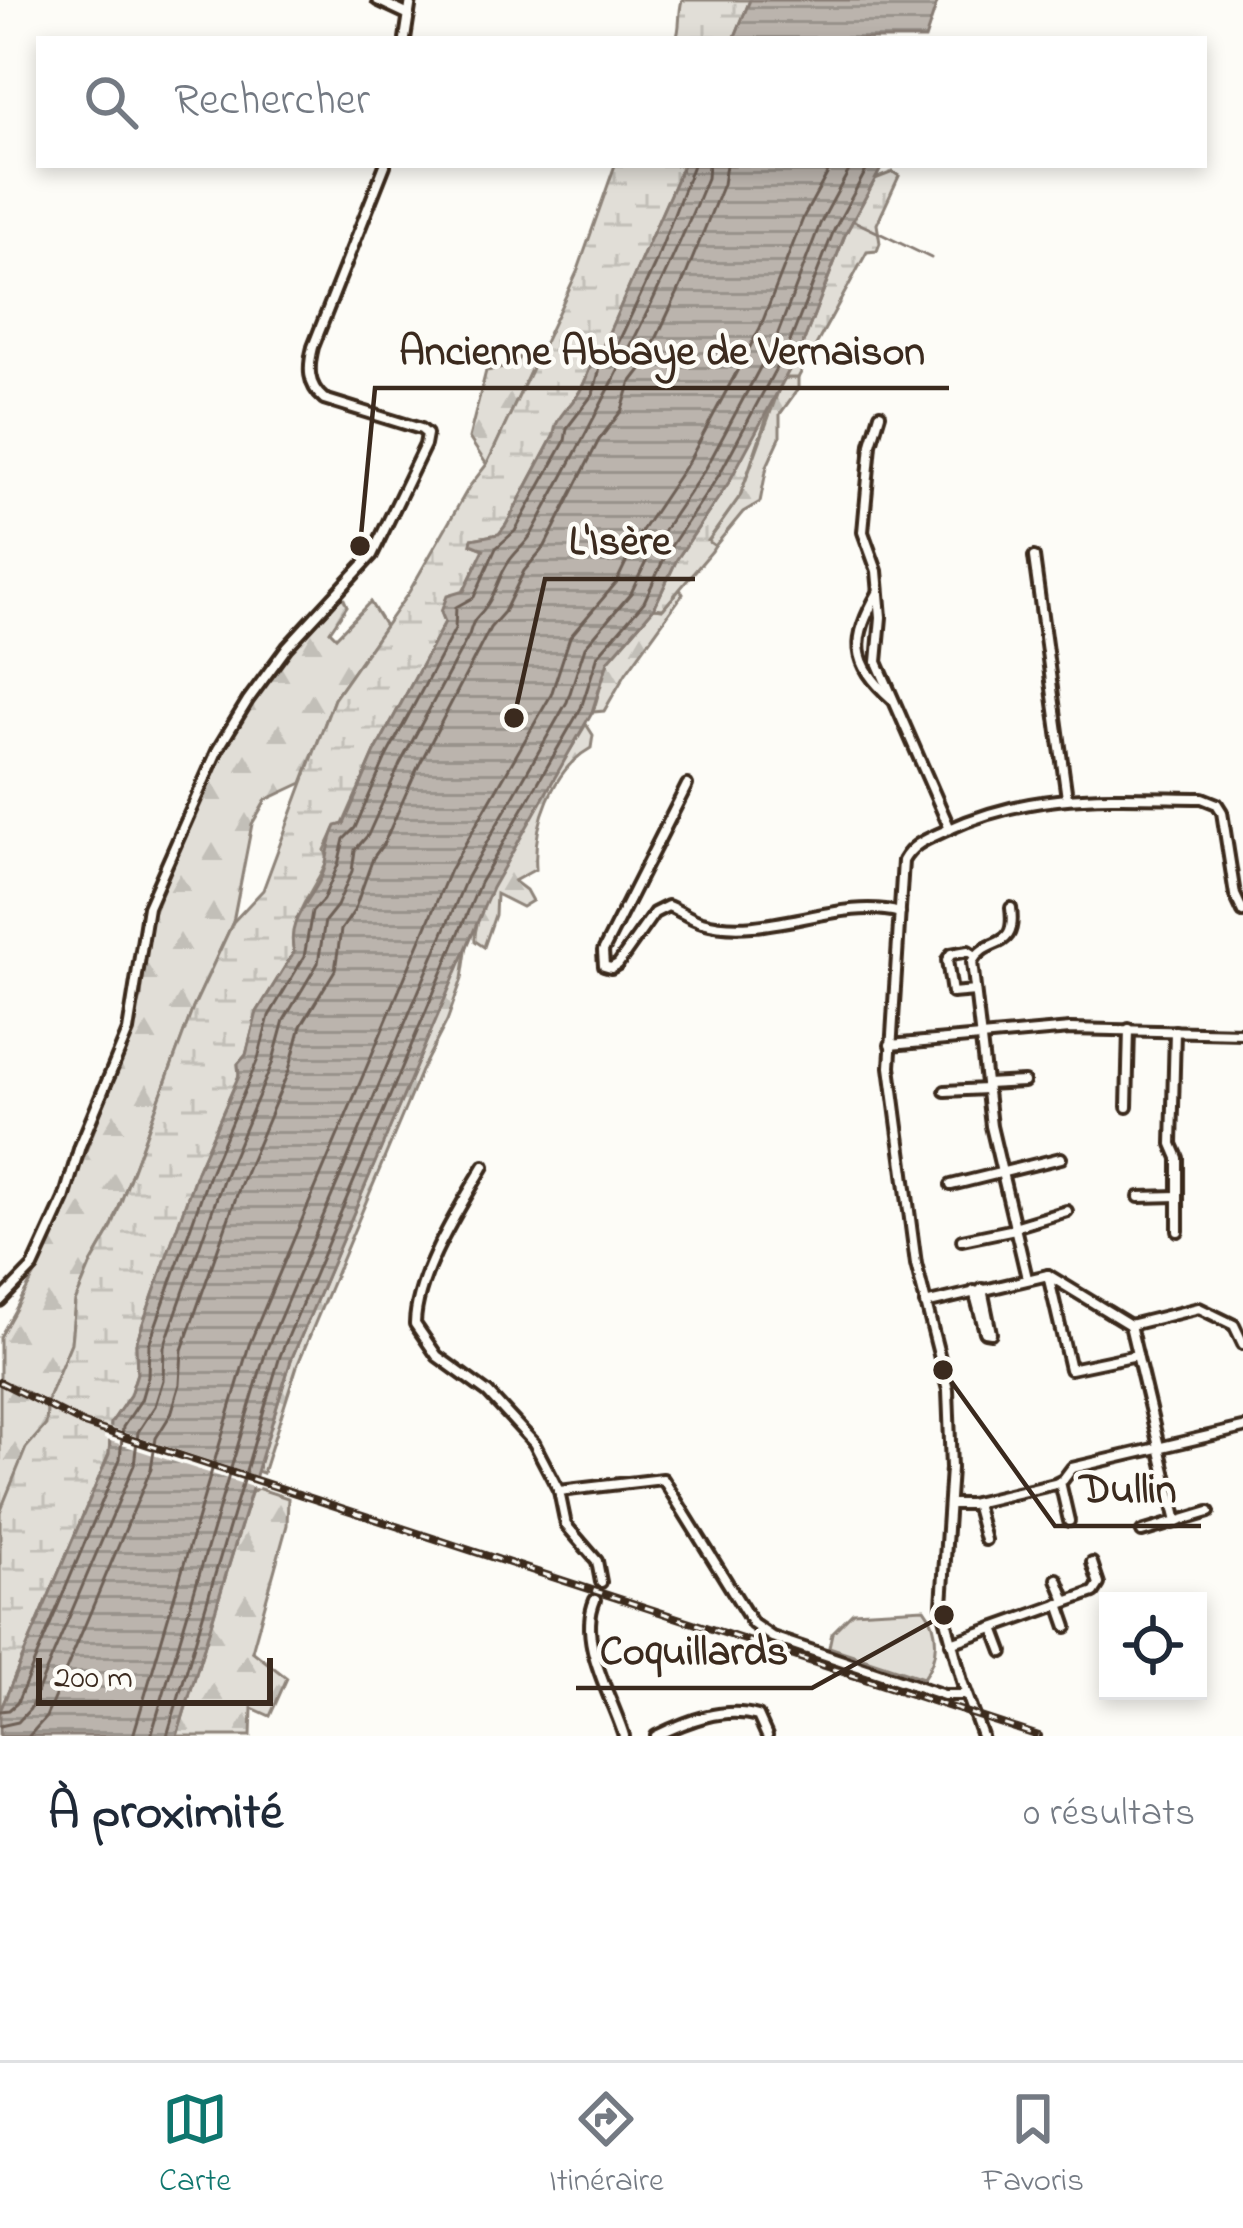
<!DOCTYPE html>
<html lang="fr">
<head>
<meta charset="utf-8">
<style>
  body { margin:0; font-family:"Indie Flower",sans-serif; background:#f2f2f3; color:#1f2937 }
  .controls { position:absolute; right:36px; bottom:36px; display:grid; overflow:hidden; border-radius:0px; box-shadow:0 6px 18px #0003 }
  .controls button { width:108px; height:108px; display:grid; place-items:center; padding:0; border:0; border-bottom:3px solid #e0e1e3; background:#fff; color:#1f2937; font:60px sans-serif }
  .scale { position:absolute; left:36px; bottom:30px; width:237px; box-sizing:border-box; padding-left:12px; border:6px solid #3b2a1e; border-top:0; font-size:33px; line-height:42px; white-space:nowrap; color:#3b2a1e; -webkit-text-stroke:9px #fdfcf7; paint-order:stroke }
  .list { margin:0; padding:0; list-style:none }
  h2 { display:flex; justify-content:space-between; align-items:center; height:156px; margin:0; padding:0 48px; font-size:51px }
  h2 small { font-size:39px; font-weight:400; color:#747a83 }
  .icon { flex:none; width:66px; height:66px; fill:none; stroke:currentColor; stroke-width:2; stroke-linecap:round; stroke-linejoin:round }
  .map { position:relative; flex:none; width:1243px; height:1736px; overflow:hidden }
  .search { position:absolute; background:#fff; box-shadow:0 6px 18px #0003; left:36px; right:36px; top:36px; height:132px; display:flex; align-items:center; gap:30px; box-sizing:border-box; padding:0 42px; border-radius:0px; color:#747a83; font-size:45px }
  .sheet { height:324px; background:#fff }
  nav { display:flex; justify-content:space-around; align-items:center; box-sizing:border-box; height:168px; border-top:3px solid #e0e1e3; background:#fff; font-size:33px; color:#747a83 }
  nav a { display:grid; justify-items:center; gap:6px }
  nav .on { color:#0f766e }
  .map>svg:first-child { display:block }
  .grass { fill:#e1ded7; stroke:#8e847a; stroke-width:3 }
  .forest { fill:url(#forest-firs); stroke:#8e847a; stroke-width:3 }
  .wetland { fill:url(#wetland-marsh); stroke:#8e847a; stroke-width:3 }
  .water { fill:url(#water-rules); stroke:#887d74; stroke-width:3 }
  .pier { fill:#fdfcf7 }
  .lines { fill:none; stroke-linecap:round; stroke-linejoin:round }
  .shore { stroke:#6e6157; stroke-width:3 }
  .stream { stroke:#887d74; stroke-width:3 }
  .minor-casing { stroke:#3b2a1e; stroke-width:16 }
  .minor { stroke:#fdfcf7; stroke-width:8 }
  .rail-casing { stroke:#3b2a1e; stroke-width:8 }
  .rail { stroke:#fdfcf7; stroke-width:3; stroke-dasharray:9; stroke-linecap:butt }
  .leader { fill:none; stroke:#3b2a1e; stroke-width:4.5 }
  .callout-dot { fill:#3b2a1e; stroke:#fdfcf7; stroke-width:4.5 }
  .callout-label { font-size:42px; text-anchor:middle; font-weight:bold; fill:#3b2a1e; stroke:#fdfcf7; stroke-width:9; stroke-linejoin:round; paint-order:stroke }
</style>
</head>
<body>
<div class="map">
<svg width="1243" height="1736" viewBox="0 0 1243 1736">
  <defs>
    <pattern id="forest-firs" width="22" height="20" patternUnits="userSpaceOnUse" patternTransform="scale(3)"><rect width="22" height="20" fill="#e1ded7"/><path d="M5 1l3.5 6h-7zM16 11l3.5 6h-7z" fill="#c2bfb8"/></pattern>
    <pattern id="wetland-marsh" width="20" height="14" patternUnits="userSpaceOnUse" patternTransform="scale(3)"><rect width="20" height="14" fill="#e1ded7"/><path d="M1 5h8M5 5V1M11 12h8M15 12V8" fill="none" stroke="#c2bfb8"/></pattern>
    <pattern id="water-rules" width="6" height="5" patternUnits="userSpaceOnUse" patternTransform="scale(3)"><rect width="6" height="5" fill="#bbb4ad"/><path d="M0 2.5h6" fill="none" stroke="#99938c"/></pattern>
  </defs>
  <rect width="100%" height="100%" fill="#fdfcf7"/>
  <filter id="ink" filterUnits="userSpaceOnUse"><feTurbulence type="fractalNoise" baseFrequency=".00833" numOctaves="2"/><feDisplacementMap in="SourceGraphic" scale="24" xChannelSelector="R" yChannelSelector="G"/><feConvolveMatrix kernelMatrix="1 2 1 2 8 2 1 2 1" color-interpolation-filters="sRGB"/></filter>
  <g filter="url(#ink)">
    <path class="grass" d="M924 1608C940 1628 939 1657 923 1678L829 1647 832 1633 853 1612Z"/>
    <g class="forest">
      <path d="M520 357 535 361 487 465 469 438 486 371 510 367Z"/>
      <path d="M783 378H798V389L780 414V438L767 466 760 502 743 512 715 546 708 542 740 496Z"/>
      <path d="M680 589 683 594 626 673 604 711 593 712 608 661 654 608 663 609Z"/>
      <path d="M335 597 344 599 347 606 330 631 336 637 370 602 385 626 334 699 302 783 266 800 252 824 233 922 193 1008 111 1229 91 1264 75 1302 71 1343 48 1398 46 1425 26 1449 0 1512V1337L42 1262 121 1062 141 998 147 929 203 791 248 703Z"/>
      <path d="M586 724 593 735 591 748C552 770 533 825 536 869L514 881 526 890 532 901 522 907 496 894 495 915 484 947 475 941C471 902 562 765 586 724Z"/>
      <path d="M467 945 462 979 447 1021 421 1071 297 1366 263 1473 257 1471 291 1360Z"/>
      <path d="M257 1488 288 1498 287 1525 252 1651 287 1678 270 1716 252 1708 251 1736H177L251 1493Z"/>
    </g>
    <g class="wetland">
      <path d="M682 0H750L734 39H676C681 30 678 13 682 0Z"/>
      <path d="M615 165H683L603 346C588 363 590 374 580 391 571 407 556 416 554 435L506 525 499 534 472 539 471 544 485 549 463 592 441 612 445 622 375 752 343 824 336 827 325 850 328 859C316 887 286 921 294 952L257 1012 246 1055 238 1064 239 1075 197 1171 136 1343 137 1373 130 1395 111 1424 109 1454 0 1711V1512L26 1448 46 1425 48 1398 71 1343 75 1302 91 1264 111 1229 193 1008 233 922 263 890 334 699 409 592 469 487 487 464 578 270Z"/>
      <path d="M893 172 899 176 877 224 880 243 877 251 867 252 798 378H783L801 348 845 235 875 179Z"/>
      <path d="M776 390 740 496 708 541 715 546 712 551 663 609 654 608 677 559 729 482Z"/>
    </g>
    <g class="water">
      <path d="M750 0H938L925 39H734Z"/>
      <path d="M683 165H883L845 235 801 348 729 482 677 559 654 608 608 661 592 712 492 888 291 1360 177 1736H0V1711L109 1454 111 1423 130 1395 137 1373 136 1343 197 1171 239 1076 238 1064 246 1055 257 1012 294 952C284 915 320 895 326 863 329 849 329 840 336 826L344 824 375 752 445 622 441 612 447 596 464 591 484 549 471 544 472 539 499 534 506 525 554 435C555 416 571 407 580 391 590 374 588 363 603 346Z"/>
    </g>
    <path class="pier" d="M105 1426 262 1478 258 1489 104 1439Z"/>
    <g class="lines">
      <g class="shore">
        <path d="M0 1711 9 1710 17 1703 120 1459 123 1427 141 1400 148 1376 149 1344 209 1175 258 1059 269 1016 304 957 312 912 323 900 338 865 344 839 355 828 386 757 455 629 456 607 474 597 496 548 515 531 565 441 567 428 593 394 600 368 614 352 655 264 693 165"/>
        <path d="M0 1726 18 1722 30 1709 134 1465 138 1432 155 1406 163 1380 164 1347 223 1180 272 1064 284 1020 318 963 325 921 337 906 352 871 355 850 368 835 400 764 469 635C475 614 476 621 487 605 496 592 499 576 508 563 514 553 524 546 531 535 595 418 656 303 707 178L708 165"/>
        <path d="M29 1736 46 1717 151 1469 156 1438 171 1414 180 1384 182 1350 240 1186 289 1070 301 1026 335 970 341 930 354 911 373 858 384 843 416 771 490 628 504 612 524 571 545 546 599 440 622 410 630 384 643 367 685 277 723 184 726 165"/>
        <path d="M133 1736 249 1345 450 870 551 695 570 637 616 583 639 535 690 459 760 328 804 216 832 165"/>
        <path d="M151 1736 266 1351 467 877 567 702 585 647 631 593 654 545 706 468 777 336 820 224 852 165"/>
        <path d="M167 1736 280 1356 480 883 581 708 598 655 644 602 667 552 719 475 790 342 834 230 869 165"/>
      </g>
      <path class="stream" d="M852 220 931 258"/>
      <defs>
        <g id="minor">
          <path d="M377 0 409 15"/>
          <path d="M405 39 411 0"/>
          <path d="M880 414 871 444 863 532 877 571 881 617 877 662 950 829"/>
          <path d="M1034 557 1067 798"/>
          <path d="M878 593C852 639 850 662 892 699"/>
          <path d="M687 785 603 951 604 966 611 968 618 964 654 913 668 906C679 910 690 919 702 922 766 941 839 896 900 913"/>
          <path d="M1011 908C1017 954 988 934 972 962L991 1126 1027 1278"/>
          <path d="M974 955 968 951 951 954 947 960 952 993 975 991"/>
          <path d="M1175 1031 1172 1144 1178 1158V1231"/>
          <path d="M890 1045 1070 1029 1243 1033"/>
          <path d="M986 1084 1024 1082"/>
          <path d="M945 1091 986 1089"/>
          <path d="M1127 1107 1129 1029"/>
          <path d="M484 1166C459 1209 416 1275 415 1324L437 1356 488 1393 534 1443 559 1491 566 1525 597 1561 601 1582"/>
          <path d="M951 1185 1061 1158"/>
          <path d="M1139 1197 1178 1196"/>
          <path d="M1014 1227 1067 1211"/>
          <path d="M962 1240 1015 1229"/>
          <path d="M1048 1275 1070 1369 1137 1355"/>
          <path d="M974 1291 985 1332 991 1333 982 1289"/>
          <path d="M0 1301 33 1267 64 1199 80 1146 128 1031 148 907 218 749 248 700 287 647 372 555 425 445 427 434 421 429 324 399C307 385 308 367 313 347L385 165"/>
          <path d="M925 1304 1048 1275 1130 1325"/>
          <path d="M1130 1325 1177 1522"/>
          <path d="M1130 1325 1199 1308 1234 1325 1243 1344"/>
          <path d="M1060 1482 1069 1521"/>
          <path d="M559 1491 663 1479 753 1624 772 1637 944 1695H966"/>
          <path d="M975 1503 985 1540"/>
          <path d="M949 1504H970L1055 1484 1063 1480 1072 1468 1243 1428"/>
          <path d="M1142 1532 1209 1512"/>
          <path d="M1057 1579 1066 1601"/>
          <path d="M595 1600C577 1642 612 1696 624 1736"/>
          <path d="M1059 1604 1067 1627"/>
          <path d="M994 1628 1003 1652"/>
          <path d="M951 1643 1094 1592 1099 1584 1092 1563"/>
          <path d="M656 1736C687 1721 723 1706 758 1716L767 1736"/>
          <path d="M982 1736 962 1681 942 1605 951 1468 948 1390 916 1264 890 1067 903 861C913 843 928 839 947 830 1034 790 1108 797 1202 798L1217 804 1222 812 1235 895 1243 912"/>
        </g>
      </defs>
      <use href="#minor" class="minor-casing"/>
      <use href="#minor" class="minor"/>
      <defs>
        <path id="rail" d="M0 1382 84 1424 1039 1736"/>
      </defs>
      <use href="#rail" class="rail-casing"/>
      <use href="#rail" class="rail"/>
    </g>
  </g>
  <path class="leader" d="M360 546L375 388H949M514 718L545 579H695M943 1370L1055 1526H1201M944 1615L812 1688H576"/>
  <g class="callout-dot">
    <circle cx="360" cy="546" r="12"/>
    <circle cx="514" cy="718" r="12"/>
    <circle cx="943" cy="1370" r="12"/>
    <circle cx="944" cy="1615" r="12"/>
  </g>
  <g class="callout-label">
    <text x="662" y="364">Ancienne Abbaye de Vernaison</text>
    <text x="620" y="554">L'Isère</text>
    <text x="1128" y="1502">Dullin</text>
    <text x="694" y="1664">Coquillards</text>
  </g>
</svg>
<div class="controls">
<button><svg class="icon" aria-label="locate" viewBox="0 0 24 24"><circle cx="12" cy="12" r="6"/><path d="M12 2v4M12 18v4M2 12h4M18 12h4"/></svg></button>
</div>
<div class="scale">200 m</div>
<div class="search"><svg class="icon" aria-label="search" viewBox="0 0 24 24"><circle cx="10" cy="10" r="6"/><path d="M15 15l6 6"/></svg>Rechercher</div>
</div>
<section class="sheet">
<h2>À proximité<small>0 résultats</small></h2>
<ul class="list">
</ul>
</section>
<nav>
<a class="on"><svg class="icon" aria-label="map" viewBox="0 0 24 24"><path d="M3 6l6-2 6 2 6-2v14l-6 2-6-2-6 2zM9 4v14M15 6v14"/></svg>Carte</a>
<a><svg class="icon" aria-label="directions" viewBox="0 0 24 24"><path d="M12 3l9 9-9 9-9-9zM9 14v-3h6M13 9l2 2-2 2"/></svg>Itinéraire</a>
<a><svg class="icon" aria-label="saved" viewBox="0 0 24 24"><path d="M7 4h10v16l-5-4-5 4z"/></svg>Favoris</a>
</nav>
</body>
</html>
